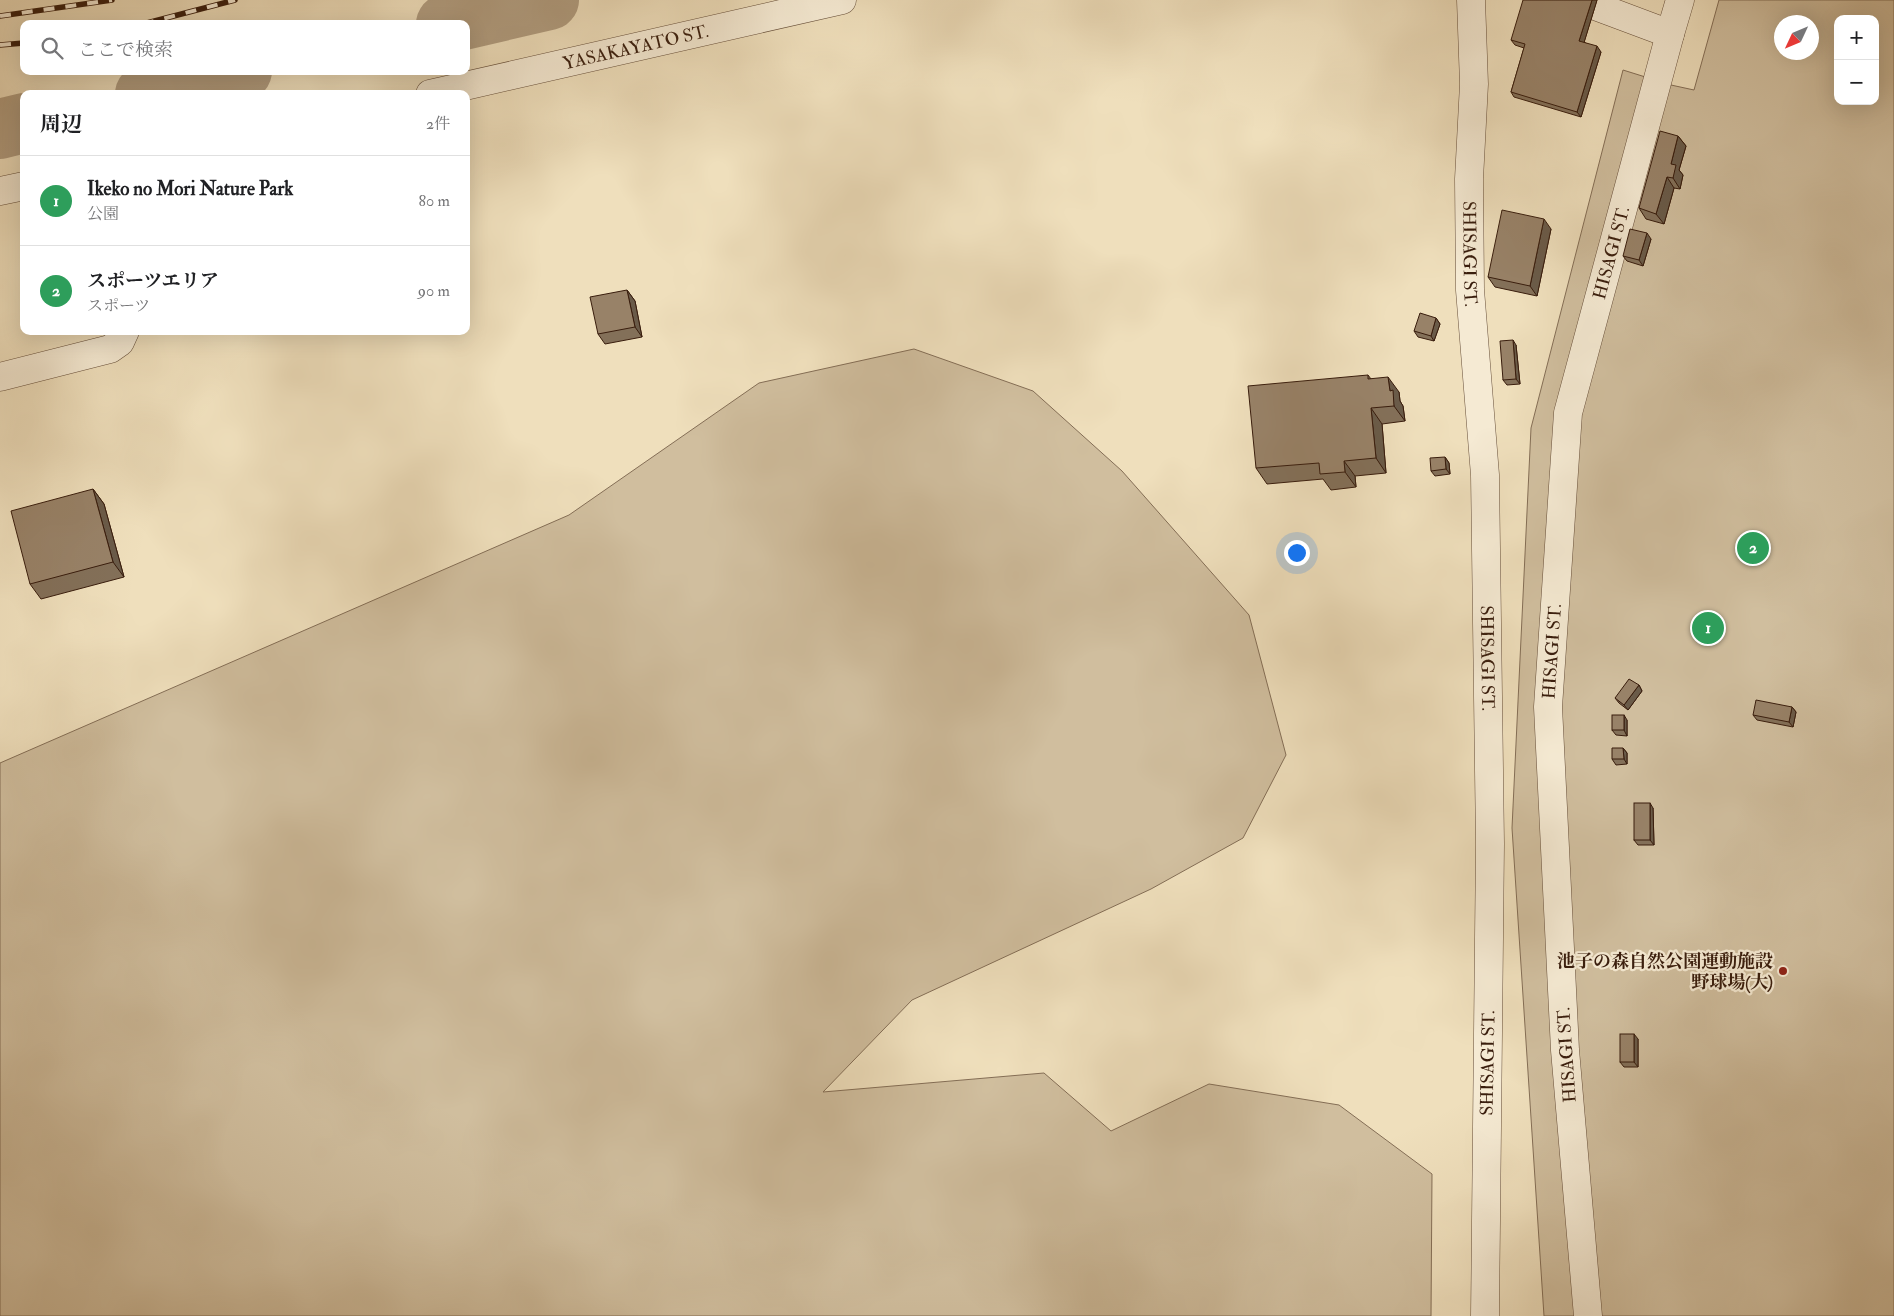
<!DOCTYPE html>
<html lang="ja">
<head>
<meta charset="utf-8">
<style>
  body { margin:0; font-family:"IM FELL Double Pica","Noto Serif JP",serif; background:#f2f2f2; color:#202124 }
  .controls { position:absolute; right:15px; top:15px; display:grid; overflow:hidden; border-radius:10px; box-shadow:0 5px 20px #0002 }
  .controls button { width:45px; height:45px; display:grid; place-items:center; padding:0; border:0; border-bottom:1px solid #e0e0e0; background:#fff; color:#202124; font:25px sans-serif }
  .compass { position:absolute; left:1774px; top:15px; width:45px; height:45px; border-radius:50%; background:#fff; box-shadow:0 5px 20px #0002; rotate:226deg }
  .you { position:absolute; left:1296px; top:552px; width:18px; height:18px; margin:-12px; border:4px solid #fff; border-radius:50%; background:#1a73e8; box-shadow:0 0 0 8px #1a73e833 }
  .badge { display:grid; place-items:center; width:32px; height:32px; border-radius:50%; background:#8f2418; color:#fff; font-size:16px; font-weight:700 }
  .pin { position:absolute; translate:-50% -50%; border:2px solid #fff; box-shadow:0 1px 5px #0006 }
  .list { margin:0; padding:0; list-style:none }
  h2 { display:flex; justify-content:space-between; align-items:center; height:65px; margin:0; padding:0 20px; font-size:21px }
  h2 small { font-size:16px; font-weight:400; color:#757577 }
  .list li { display:grid; grid-template-columns:32px 1fr auto; gap:15px; align-items:center; box-sizing:border-box; height:90px; padding:0 20px; border-top:1px solid #e0e0e0 }
  .list b { display:block; font-size:19px; white-space:nowrap }
  .list p { margin:0; font-size:16px; white-space:nowrap; color:#757577 }
  .list em { font-size:16px; font-style:normal; color:#757577 }
  .icon { flex:none; width:28px; height:28px; fill:none; stroke:currentColor; stroke-width:2; stroke-linecap:round; stroke-linejoin:round }
  .map { position:relative; flex:none; width:1894px; height:1316px; overflow:hidden }
  .search { position:absolute; background:#fff; box-shadow:0 5px 20px #0002; left:20px; top:20px; width:450px; height:55px; display:flex; align-items:center; gap:12px; box-sizing:border-box; padding:0 18px; border-radius:10px; color:#757577; font-size:19px }
  .panel { position:absolute; background:#fff; box-shadow:0 5px 20px #0002; left:20px; top:90px; width:450px; height:245px; border-radius:10px }
  .map>svg:first-child { display:block }
  .green { fill:#d0be9e; stroke:#846e56; fill-rule:evenodd }
  .lines { fill:none; stroke-linecap:round; stroke-linejoin:round }
  .river { stroke:#b19d80; stroke-width:60 }
  .minor-casing { stroke:#664e39; stroke-width:29 }
  .minor { stroke:#f5ead3; stroke-width:28 }
  .rail-casing { stroke:#391d0d; stroke-width:5.5 }
  .rail { stroke:#f5ead3; stroke-width:4; stroke-dasharray:11; stroke-linecap:butt }
  .wall { fill:#837059; stroke:#391d0d }
  .shaded-wall { fill:#6a5b49; stroke:#391d0d }
  .building { fill:#988268; stroke:#391d0d }
  .poi-dot { fill:#8f2418; stroke:#f5ead3; stroke-width:2 }
  .labels { text-anchor:middle; dominant-baseline:central; stroke-width:4.5; stroke-linejoin:round; paint-order:stroke }
  .street-label { font-size:18px; fill:#391d0d; stroke:#f5ead3 }
  .poi-label { font-size:18px; font-weight:bold; fill:#391d0d; stroke:#f5ead3; text-anchor:end }
</style>
</head>
<body>
<div class="map">
<svg width="1894" height="1316" viewBox="0 0 1894 1316">
  <rect width="100%" height="100%" fill="#efdfbc"/>
  <filter id="stains"><feTurbulence type="fractalNoise" baseFrequency=".004" numOctaves="4"/><feColorMatrix values="0 0 0 0 .2 0 0 0 0 .09 0 0 0 0 .02 0 0 0 .5 -.17"/></filter>
  <radialGradient id="worn" r=".72"><stop offset=".6" stop-color="#630" stop-opacity="0"/><stop offset="1" stop-color="#630" stop-opacity=".3"/></radialGradient>
  <g class="green">
    <path d="M1719 0H1894V1316H1544L1512 828 1531 428 1623 70 1671 85 1694 90ZM1838 19H1875V101H1838ZM1782 22H1812V52H1782Z"/>
    <path d="M914 349 1033 391 1122 471 1249 615 1286 755 1243 838 1151 889 912 1000 823 1092 1044 1073 1111 1131 1209 1084 1339 1105 1432 1174 1431 1316H0V763L569 515 759 383Z"/>
  </g>
  <g class="lines">
    <g class="river">
      <path d="M446 24 549 0"/>
      <path d="M145 94 242 71"/>
      <path d="M0 129 24 123"/>
    </g>
    <defs>
      <g id="minor">
        <path id="s1" d="M1471 0 1474 84 1469 179 1470 290 1485 475 1490 844 1485 1316"/>
        <path d="M1579 0 1670 34"/>
        <path id="s2" d="M430 94 842 0"/>
        <path d="M0 191 24 186"/>
        <path d="M0 377 110 349 120 342 125 331"/>
        <path id="s3" d="M1588 1316 1565 1050 1548 707 1568 413 1670 34 1680 0"/>
      </g>
    </defs>
    <use href="#minor" class="minor-casing"/>
    <use href="#minor" class="minor"/>
    <defs>
      <g id="rail">
        <path d="M0 16 112 0"/>
        <path d="M143 24 235 0"/>
        <path d="M0 45 24 43"/>
      </g>
    </defs>
    <use href="#rail" class="rail-casing"/>
    <use href="#rail" class="rail"/>
  </g>
  <g class="wall">
    <path d="M1597 0 1584 42 1601 52 1581 117 1514 97 1511 92 1524 48 1515 45 1511 40Z"/>
    <path d="M1678 136 1686 146 1679 170 1683 175 1680 189 1674 188 1664 224 1646 219 1639 208Z"/>
    <path d="M1551 229 1537 296 1495 287 1488 277Z"/>
    <path d="M1651 239 1643 266 1627 261 1623 256Z"/>
    <path d="M627 290 635 301 642 337 605 344 598 334Z"/>
    <path d="M1436 318 1440 324 1434 341 1418 337 1414 331Z"/>
    <path d="M1516 345 1520 384 1507 385 1503 380Z"/>
    <path d="M1368 375 1371 379 1399 392 1400 401 1403 406 1405 421 1382 424 1386 473 1355 476 1356 487 1331 490 1323 479 1267 484 1256 468Z"/>
    <path d="M1445 457 1449 463 1450 474 1435 476 1431 471Z"/>
    <path d="M93 489 104 504 124 577 41 599 30 584Z"/>
    <path d="M1639 685 1642 691 1628 710 1619 703 1615 698Z"/>
    <path d="M1792 707 1796 712 1793 727 1757 720 1753 715Z"/>
    <path d="M1627 720V736L1616 735 1612 730Z"/>
    <path d="M1623 748 1627 753V764L1616 765 1612 759Z"/>
    <path d="M1653 808 1654 845H1638L1634 840Z"/>
    <path d="M1638 1039V1067H1624L1620 1062Z"/>
  </g>
  <g class="shaded-wall">
    <path d="M1592 0H1597L1583 46 1579 41Z"/>
    <path d="M1597 46 1601 52 1581 117 1577 112Z"/>
    <path d="M1678 136 1686 146 1679 170 1683 175 1680 189 1673 178 1671 164Z"/>
    <path d="M1667 177 1674 188 1664 224 1656 214Z"/>
    <path d="M1544 219 1551 229 1537 296 1530 286Z"/>
    <path d="M1647 233 1651 239 1643 266 1639 260Z"/>
    <path d="M627 290 635 301 642 337 635 327Z"/>
    <path d="M1436 318 1440 324 1434 341 1431 336Z"/>
    <path d="M1513 340 1516 345 1520 384 1516 379Z"/>
    <path d="M1388 377 1399 392 1400 401 1403 406 1405 421 1394 406 1390 391Z"/>
    <path d="M1371 408 1382 424 1386 473 1376 458Z"/>
    <path d="M1445 457 1449 463 1450 474 1446 469Z"/>
    <path d="M1344 461 1355 476 1356 487 1345 472Z"/>
    <path d="M93 489 104 504 124 577 113 562Z"/>
    <path d="M1639 685 1642 691 1628 710 1624 705Z"/>
    <path d="M1792 707 1796 712 1793 727 1789 722Z"/>
    <path d="M1624 715 1627 720V736L1624 730Z"/>
    <path d="M1623 748 1627 753V764L1624 759Z"/>
    <path d="M1650 803 1653 808 1654 845 1650 840Z"/>
    <path d="M1634 1034 1638 1039V1067L1634 1062Z"/>
  </g>
  <g class="building">
    <path d="M1523 0H1592L1579 41 1597 46 1577 112 1511 92 1525 44 1511 40Z"/>
    <path d="M1660 131 1678 136 1671 164 1676 165 1673 178 1667 177 1656 214 1639 208Z"/>
    <path d="M1502 210 1544 219 1530 286 1488 277Z"/>
    <path d="M1630 229 1647 233 1639 260 1623 256Z"/>
    <path d="M627 290 635 327 598 334 590 297Z"/>
    <path d="M1420 313 1436 318 1431 336 1414 331Z"/>
    <path d="M1513 340 1516 379 1503 380 1500 341Z"/>
    <path d="M1368 375V379L1388 377 1390 391 1393 390 1394 406 1371 408 1376 458 1344 461 1345 472 1320 474 1319 463 1256 468 1248 386Z"/>
    <path d="M1445 457 1446 469 1431 471 1430 458Z"/>
    <path d="M93 489 113 562 30 584 11 511Z"/>
    <path d="M1629 679 1639 685 1624 705 1615 698Z"/>
    <path d="M1756 700 1792 707 1789 722 1753 715Z"/>
    <rect x="1612" y="715" width="12" height="15"/>
    <path d="M1612 748H1623L1624 759H1612Z"/>
    <rect x="1634" y="803" width="16" height="37"/>
    <rect x="1620" y="1034" width="14" height="28"/>
  </g>
  <circle class="poi-dot" cx="1783" cy="971" r="5"/>
  <g class="labels">
    <g class="street-label">
      <text stroke="none"><textPath href="#s2" startOffset="211">YASAKAYATO ST.</textPath></text>
      <text stroke="none"><textPath href="#s3" startOffset="1071">HISAGI ST.</textPath></text>
      <text stroke="none"><textPath href="#s1" startOffset="254">SHISAGI ST.</textPath></text>
      <text stroke="none"><textPath href="#s3" startOffset="666">HISAGI ST.</textPath></text>
      <text stroke="none"><textPath href="#s1" startOffset="659">SHISAGI ST.</textPath></text>
      <text transform="translate(1567 1055) rotate(-94)">HISAGI ST.</text>
      <text transform="translate(1488 1063) rotate(-89)">SHISAGI ST.</text>
    </g>
    <g class="poi-label">
      <text x="1773" y="961">池子の森自然公園運動施設<tspan x="1773" dy="21">野球場(大)</tspan></text>
    </g>
  </g>
  <rect width="100%" height="100%" filter="url(#stains)"/>
  <rect width="100%" height="100%" fill="url(#worn)"/>
</svg>
<div class="controls">
<button>+</button>
<button>−</button>
</div>
<svg class="compass" viewBox="-18 -18 36 36"><path d="M0-13l5 13h-10z" fill="#e53935"/><path d="M0 13l5-13h-10z" fill="#757577"/></svg>
<div class="you"></div>
<div class="pin badge" style="left:1708px;top:628px;background:#2e9e5b">1</div>
<div class="pin badge" style="left:1753px;top:548px;background:#2e9e5b">2</div>
<div class="search"><svg class="icon" aria-label="search" viewBox="0 0 24 24"><circle cx="10" cy="10" r="6"/><path d="M15 15l6 6"/></svg>ここで検索</div>
<section class="panel">
<h2>周辺<small>2件</small></h2>
<ul class="list">
<li><span class="badge" style="background:#2e9e5b">1</span><div><b>Ikeko no Mori Nature Park</b><p>公園</p></div><em>80 m</em></li>
<li><span class="badge" style="background:#2e9e5b">2</span><div><b>スポーツエリア</b><p>スポーツ</p></div><em>90 m</em></li>
</ul>
</section>
</div>
</body>
</html>
